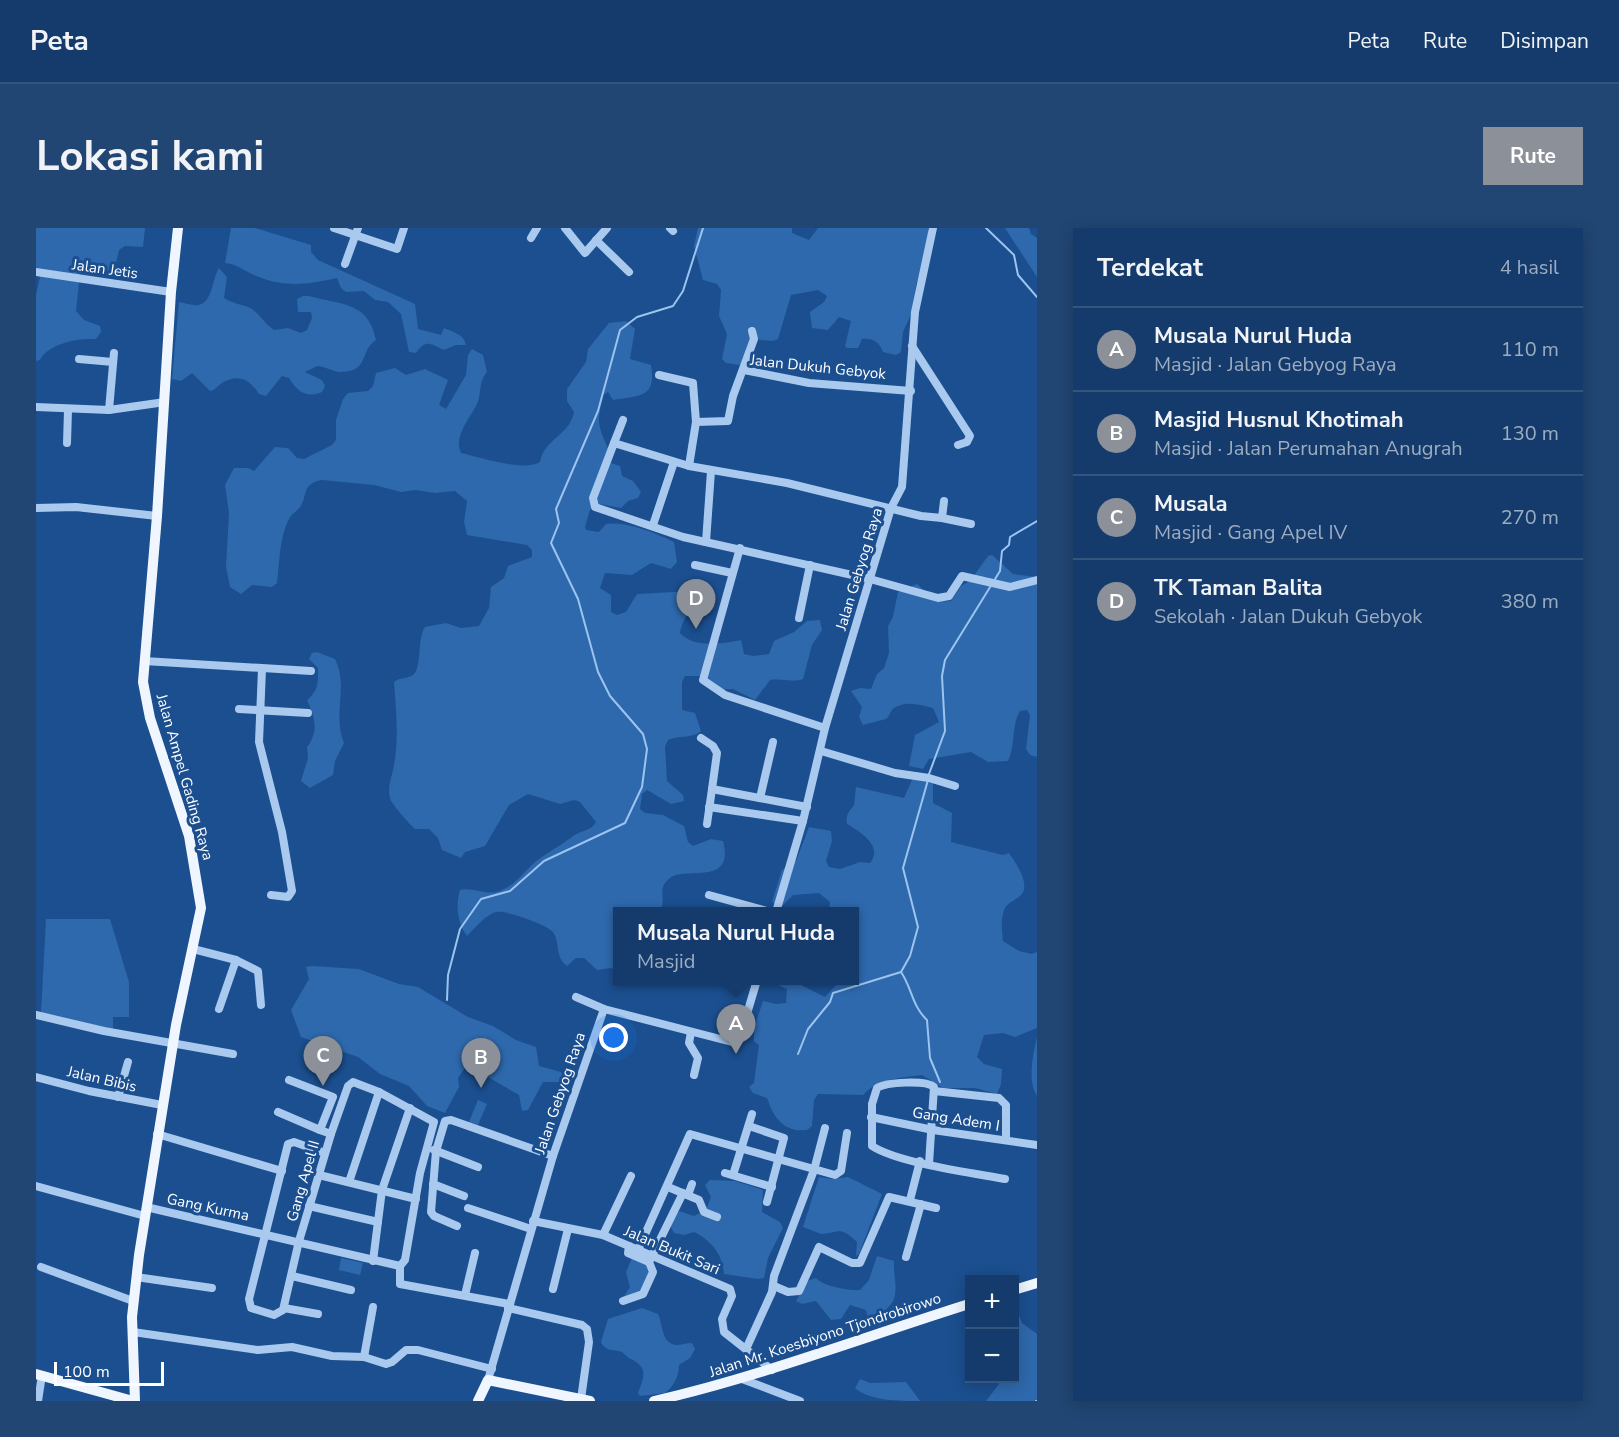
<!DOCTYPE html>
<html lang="id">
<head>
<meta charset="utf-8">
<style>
  body { margin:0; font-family:"Nunito Sans",sans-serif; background:#214673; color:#f1f3f6 }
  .controls { position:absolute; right:18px; bottom:18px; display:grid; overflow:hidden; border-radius:0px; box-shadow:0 3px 15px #0003 }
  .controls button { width:54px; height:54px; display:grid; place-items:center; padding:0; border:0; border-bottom:2px solid #33557e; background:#143b6b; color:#f1f3f6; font:30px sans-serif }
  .scale { position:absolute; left:18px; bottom:15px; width:110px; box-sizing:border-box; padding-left:6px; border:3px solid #fff; border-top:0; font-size:16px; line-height:21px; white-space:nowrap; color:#fff; -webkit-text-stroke:4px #1b4f8f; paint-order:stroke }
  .you { position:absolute; left:578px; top:810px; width:21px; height:21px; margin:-15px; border:4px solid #fff; border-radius:50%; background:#1a73e8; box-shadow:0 0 0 9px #1a73e833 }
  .badge { display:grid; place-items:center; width:39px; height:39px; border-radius:50%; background:#8c9099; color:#fff; font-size:20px; font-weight:700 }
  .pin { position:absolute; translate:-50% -50px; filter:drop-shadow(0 2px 3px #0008) }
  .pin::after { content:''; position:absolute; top:32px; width:21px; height:18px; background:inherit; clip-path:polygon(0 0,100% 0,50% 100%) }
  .popup { position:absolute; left:577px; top:679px; width:246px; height:78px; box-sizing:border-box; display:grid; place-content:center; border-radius:0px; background:#143b6b; filter:drop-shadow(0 2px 4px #0005); font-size:20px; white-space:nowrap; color:#9dadc1 }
  .popup b { font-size:22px; color:#f1f3f6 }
  .popup::after { content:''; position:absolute; left:50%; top:100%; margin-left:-12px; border:12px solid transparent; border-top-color:#143b6b }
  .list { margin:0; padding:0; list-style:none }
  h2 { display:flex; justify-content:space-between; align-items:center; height:78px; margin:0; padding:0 24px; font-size:26px }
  h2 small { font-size:20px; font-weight:400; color:#9dadc1 }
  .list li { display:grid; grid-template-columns:39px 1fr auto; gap:18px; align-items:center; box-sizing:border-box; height:84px; padding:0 24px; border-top:2px solid #33557e }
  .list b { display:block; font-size:22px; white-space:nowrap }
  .list p { margin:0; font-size:20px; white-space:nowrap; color:#9dadc1 }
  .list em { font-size:20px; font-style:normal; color:#9dadc1 }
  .map { position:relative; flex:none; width:1001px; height:1173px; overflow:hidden; border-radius:0px }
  header { display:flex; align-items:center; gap:36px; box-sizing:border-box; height:84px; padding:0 30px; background:#143b6b; border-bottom:2px solid #33557e }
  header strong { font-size:28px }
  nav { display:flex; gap:33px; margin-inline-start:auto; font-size:21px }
  .intro { display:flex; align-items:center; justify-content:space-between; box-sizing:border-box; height:144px; padding:0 36px }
  h1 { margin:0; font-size:42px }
  .button { padding:15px 27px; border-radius:0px; background:#8c9099; color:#fff; font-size:21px; font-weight:700 }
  main { display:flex; gap:36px; padding:0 36px }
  aside { flex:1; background:#143b6b; border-radius:0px; box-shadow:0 3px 15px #0003 }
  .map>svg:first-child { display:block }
  .green { fill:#2e69ad }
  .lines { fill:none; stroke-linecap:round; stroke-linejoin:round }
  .stream { stroke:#9cc4f0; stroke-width:2 }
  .minor { stroke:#a9c9ee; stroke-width:8 }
  .major { stroke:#f0f6ff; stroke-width:10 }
  .labels { text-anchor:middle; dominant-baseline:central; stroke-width:6; stroke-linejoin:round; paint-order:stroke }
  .street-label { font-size:15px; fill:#fff; stroke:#1b4f8f }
</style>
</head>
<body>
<header>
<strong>Peta</strong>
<nav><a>Peta</a><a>Rute</a><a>Disimpan</a></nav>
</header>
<div class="intro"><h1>Lokasi kami</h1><a class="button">Rute</a></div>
<main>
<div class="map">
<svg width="1001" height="1173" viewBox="0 0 1001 1173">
  <rect width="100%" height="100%" fill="#1b4f8f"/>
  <g class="green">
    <path d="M0 0H109L107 19 89 18 83 22 77 48 44 46 40 83 48 92 64 98 65 104 60 111C42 110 13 115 4 132L0 133V67L4 49 0 39Z"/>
    <path d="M195 0H219L275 17V24L282 32 379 76 382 101 405 107 408 100C417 104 428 106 430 117H420L408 122C397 118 391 109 380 125L373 124 365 86 352 74 339 72 328 63 310 64 305 60 301 50C274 56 250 60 223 49 211 45 202 36 189 35Z"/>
    <path d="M662 0H756V5L773 12 782 0H892L893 16 880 57 875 86 867 104 865 124 860 127 847 124C843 114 837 110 826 111L822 120H811L809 118 815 93 803 89 792 102 776 100 774 84 788 74 791 68 782 62 755 67 742 111 736 113 716 111 704 137 690 135 686 131 691 106 683 88 685 62 681 56 667 52 658 18Z"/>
    <path d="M969 0H993L995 6 1001 10V49Z"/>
    <path d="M183 40 191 49 188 70C197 76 207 76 216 81 224 87 229 96 238 102L252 100 265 105 271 102 276 90 275 84H262L261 71 267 68C274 67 278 70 285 71 314 77 333 79 340 112 323 123 334 144 304 144 297 144 289 138 281 138L269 144 286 152 289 158 286 164C270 171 261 163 253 150L246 148 230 168 223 166C214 152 203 145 186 155 181 158 180 162 174 163L156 145 145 153 136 151 143 74C149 75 157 78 162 77 177 75 176 50 183 40Z"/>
    <path d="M590 93 599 101 594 131 615 137C621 171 602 167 577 172L572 164 567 167C566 175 563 184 563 192 563 208 575 219 575 235L584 238 586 248 597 253 605 264 602 270 592 273 585 280 564 276 554 282 549 299 550 302 563 304 570 296C591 293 619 305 638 314L641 334 635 341 615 335 596 347 569 345 564 360 575 367V384L581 387 590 384 601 366 655 363 661 366 662 374C654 385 646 390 644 405 657 420 687 416 705 412L708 426 717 428 733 426 738 413 758 404 771 393 784 392 786 402 776 417 767 451C757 455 745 450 734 452L719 472 697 461 676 462 666 448H649L646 454V482L659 485 665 503C656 511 643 507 632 512L629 519 631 553 647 567 648 573 635 576 611 562 606 566 604 581 609 585 627 587 648 598 652 614 657 618 675 611 687 613C699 659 650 638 634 650 620 660 631 672 624 683L582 684 581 743 575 740 561 742 548 730H540L531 738C518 728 525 716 517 704 510 696 470 682 460 684 449 687 439 700 431 708 422 696 419 678 424 662 437 659 450 668 464 663 483 655 489 641 503 631 514 623 527 616 537 608 546 602 555 603 560 594L544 574 538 572 524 576 492 566 473 577 449 618 429 624 425 630 406 622 402 610 393 601H379C374 597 358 578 355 573 350 559 356 550 358 537 363 510 360 481 358 454 364 449 371 451 377 447 386 441 381 410 389 399L410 395 425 400 443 398 453 380 455 359 468 350 472 338 496 329V322L491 317 431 307 428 294 431 273 419 263 399 265 379 262 365 264 338 257 286 252C265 256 272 268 264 279 261 283 257 285 254 289 243 309 244 333 241 355L236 359 216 357 205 366 194 359 190 339 193 285 189 257 198 240H212L218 243 239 219 252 220 261 230 268 231 296 217 300 212V192L307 171 312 165 332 163 337 158 340 145 359 140 370 147 389 141 412 152 403 177 410 181 430 147 432 127 436 121 447 127 451 144C442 154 446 165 441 176 434 190 417 209 425 225 444 229 488 244 504 234 508 211 534 207 538 184L531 173V161L550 134 552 121 573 95Z"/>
    <path d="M956 327 977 346 1001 349V529L994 527 990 521 994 487 991 482 984 483C975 497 980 517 972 533L952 534 935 524 893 531 887 541 873 538 879 507 903 494 897 480C885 477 871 472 858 480 854 483 854 488 850 491L827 497 823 489 826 479 815 463 824 460 835 461 841 446 848 440 853 425 852 398 857 389 862 364 881 356 901 374 915 373 925 358 934 353 952 328Z"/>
    <path d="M281 424 299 431C313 459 296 486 308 515L299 533 297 547 274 560 265 553 272 530 271 519C283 504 279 489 271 472 283 462 282 454 282 440L273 431 276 425Z"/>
    <path d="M877 550 897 555V575L916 585 915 614 967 627 973 625C980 635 996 658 984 668 979 672 972 675 969 680 964 691 966 702 967 713L983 723 996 726 1001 724V800L979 809 967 805 948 807 941 829 948 836 966 841 965 856 961 866 939 860H907L886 847C865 850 842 850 827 867L782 866 778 872 776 898 771 902C747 905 737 888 731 870L717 865 713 859 718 855 723 817 718 813V800L727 773 740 776 750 775 751 761 733 753H767L765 757 789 769 803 754 819 752V684L793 683 794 674 783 665 757 667 746 678 736 674 746 642 760 633 773 599 795 603 796 613 790 633 793 639 804 641 824 634 834 635C848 618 823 603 811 596 809 586 814 583 818 577L820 559 868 570Z"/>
    <path d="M10 691H74L93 754V789H77V801L5 785Z"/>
    <path d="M276 738 323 741 363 756 382 759 432 789 457 798 480 812 500 819 503 838 525 844 532 851 530 854H507L492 882 486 883 483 867 431 837 422 850 423 859 409 885 391 878 373 858 344 846 322 829 265 809 255 782 273 751 270 739Z"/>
    <path d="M1001 809V868C991 853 997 826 1001 809Z"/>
    <path d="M442 872 451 876 442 897 433 894Z"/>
    <path d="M783 949 796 951 812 949 846 966 823 1026 820 1028 821 1014C803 997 804 1005 785 1006L767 999Z"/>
    <path d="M674 952 699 953 727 962 726 984 744 994 747 1000 732 1030 728 1050 722 1051 688 1046C687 1027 675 1012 658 1004L648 1007 638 1005 635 999 637 989 643 983 658 988 670 982 675 969 669 957Z"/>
    <path d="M841 1028 858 1033C857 1045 862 1059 858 1071 854 1081 842 1084 847 1096L844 1098H834L830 1082 814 1077 805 1091 795 1092 780 1073 766 1076 760 1073 771 1053 780 1050C786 1058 814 1063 824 1062L833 1052Z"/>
    <path d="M305 1030 327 1035 324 1047 303 1042Z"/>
    <path d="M596 1030 609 1035 616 1052 612 1064 587 1070 594 1059 590 1044Z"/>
    <path d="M979 1077 986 1095 1001 1106V1173H950L963 1156 960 1151 978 1150Z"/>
    <path d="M606 1080 622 1086C627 1096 625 1115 640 1117 645 1117 650 1115 656 1115L659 1121 654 1130 643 1137C643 1148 638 1158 629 1165L604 1168 602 1165C609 1147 612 1139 593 1130 593 1130 586 1124 586 1124 577 1121 570 1124 565 1114L572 1091Z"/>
    <path d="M824 1151 834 1155 870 1154 884 1173C864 1173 833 1173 819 1160Z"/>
  </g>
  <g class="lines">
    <g class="stream">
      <path d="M950 0 978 27 982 47 1001 69"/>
      <path d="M893 546 909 503 906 448 909 432 964 343 966 323 973 317 974 309 1001 293"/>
      <path d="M865 744C876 760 876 778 891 792L894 830 904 854"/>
      <path d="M411 772 412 747 424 701 445 671 474 663 508 633 589 595 606 559 611 521 607 506 574 468 562 444 542 371 515 315 523 295 520 281 562 183 584 102 601 89 637 78 647 63 667 0"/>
      <path d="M762 826 772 801 794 774 797 765 865 744 874 728 882 699 867 640 892 552"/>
      <path d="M1000 1173H1001"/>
    </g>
    <g class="minor">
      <path d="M298 0 361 21 368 0"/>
      <path d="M529 0 549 25 571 0"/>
      <path d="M634 0 637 3"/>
      <path d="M495 10 501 0"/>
      <path d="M560 12 593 44"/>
      <path d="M309 36 322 0"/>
      <path d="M0 44 135 64"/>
      <path d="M876 118 934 208 931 214 922 217"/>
      <path d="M43 131 77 134"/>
      <path d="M708 142 773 155 875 163"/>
      <path d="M623 147 657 155 660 194"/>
      <path d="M0 179 73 182 129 174"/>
      <path d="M73 182 78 125"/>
      <path d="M31 215 32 182"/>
      <path d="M578 215 587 192"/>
      <path d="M653 238 660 194 692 193 697 168 718 111 716 103"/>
      <path d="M908 273 906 290 885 288 751 255 653 238 578 215 557 270 559 279 647 309 834 351 902 370 913 368 926 348 974 359 1001 352"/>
      <path d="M0 280 40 279 121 288"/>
      <path d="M906 290 935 296"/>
      <path d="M617 297 638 234"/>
      <path d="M670 314 675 243"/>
      <path d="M704 320 667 452 689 467 789 500"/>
      <path d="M659 337 696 345"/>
      <path d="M763 390 774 337"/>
      <path d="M108 433 275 443"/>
      <path d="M226 441 223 514 246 604 256 663 252 669 235 667"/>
      <path d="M203 481 272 485"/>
      <path d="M665 510 677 518 681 525 676 561 771 579"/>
      <path d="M785 523 859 545 893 550 919 558"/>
      <path d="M724 570 737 514"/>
      <path d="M673 579 767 593"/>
      <path d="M671 596 676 561"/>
      <path d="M673 667 735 684"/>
      <path d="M740 684 767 593 789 500 855 280 866 259 879 84 897 0"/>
      <path d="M157 721 200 732 222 743 225 777"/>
      <path d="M540 769 568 781"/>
      <path d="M183 781 200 732"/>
      <path d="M0 787 68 803 197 826"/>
      <path d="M655 804 653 815 662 830 658 847"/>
      <path d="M0 849 53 863 126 877"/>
      <path d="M253 852 297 869 284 902 295 906 263 1013 247 1082 238 1087 215 1080 213 1071 252 916 258 914 289 925"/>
      <path d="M898 863 963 870 970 877V912"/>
      <path d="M82 869 92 834"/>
      <path d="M242 884 284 902"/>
      <path d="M835 889 897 902 1001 917"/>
      <path d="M713 898 748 910 731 974"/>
      <path d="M121 906 246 943"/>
      <path d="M295 906 312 858 317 854 343 864 398 894 384 945 369 1032 364 1038"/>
      <path d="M398 922 442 939"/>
      <path d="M893 936 898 859C890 852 850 854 841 860L836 876V918C862 935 936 945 969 951"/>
      <path d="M689 945 736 959"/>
      <path d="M283 947 380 971"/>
      <path d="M697 947 716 886"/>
      <path d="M313 954 343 864"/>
      <path d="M397 956 428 968"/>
      <path d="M0 958 109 988"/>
      <path d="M632 959 663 972 668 984 681 989"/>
      <path d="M652 967 656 956"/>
      <path d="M874 972 884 933"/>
      <path d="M273 978 342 994"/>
      <path d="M110 979 364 1038"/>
      <path d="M432 980 495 1001"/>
      <path d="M497 993 567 1007 694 1061 696 1068 686 1091 688 1104 736 1142"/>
      <path d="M421 998 398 988 395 984 400 923 409 893 415 892 517 928"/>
      <path d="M567 1007 595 948"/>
      <path d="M593 1018 592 1025 613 1034"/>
      <path d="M602 1022 654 906 799 947 805 943 811 905"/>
      <path d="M870 1029 885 976"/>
      <path d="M337 1033 346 962 374 880"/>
      <path d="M364 1038V1056L473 1076"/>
      <path d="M5 1039 97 1073"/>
      <path d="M256 1048 315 1062"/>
      <path d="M100 1049 176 1060"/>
      <path d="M738 1058 752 1064 763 1063 783 1019 816 1035H824L853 969 900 980"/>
      <path d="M517 1061 532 1001"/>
      <path d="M429 1067 439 1025"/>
      <path d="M587 1073 607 1066 617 1044 613 1034 647 965"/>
      <path d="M248 1080 282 1086"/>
      <path d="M472 1080 546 1097 551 1101 553 1114 545 1171"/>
      <path d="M97 1104 222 1122 256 1119 296 1128 328 1129 350 1136 356 1134 370 1122H382L456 1141"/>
      <path d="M710 1121 736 1064 738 1048 778 942 789 900"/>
      <path d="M328 1129 337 1079"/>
      <path d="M706 1151 764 1173"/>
      <path d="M452 1152 517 928 568 781 696 814 705 806 721 752"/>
      <path d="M2 1173 6 1147"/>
    </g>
    <g class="major">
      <path d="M978 1062 1001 1055"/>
      <path d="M0 1146 97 1173"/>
      <path d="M99 1173 96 1089 103 1027 140 797 165 680 153 608 114 490 107 454 121 288 135 64 142 0"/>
      <path d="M442 1173 452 1152 554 1173"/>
      <path d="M618 1173C726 1148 828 1109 933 1076"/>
    </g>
  </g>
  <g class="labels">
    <g class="street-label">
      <text transform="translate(69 41) rotate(8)">Jalan Jetis</text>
      <text transform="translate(782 139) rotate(6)">Jalan Dukuh Gebyok</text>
      <text transform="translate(823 341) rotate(-73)">Jalan Gebyog Raya</text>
      <text transform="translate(149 549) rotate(74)">Jalan Ampel Gading Raya</text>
      <text transform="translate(66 851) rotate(13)">Jalan Bibis</text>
      <text transform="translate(524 865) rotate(-71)">Jalan Gebyog Raya</text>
      <text transform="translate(920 891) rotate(9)">Gang Adem I</text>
      <text transform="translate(267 953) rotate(-74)">Gang Apel II</text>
      <text transform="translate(172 979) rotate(12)">Gang Kurma</text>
      <text transform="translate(636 1022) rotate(23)">Jalan Bukit Sari</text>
      <text transform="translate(789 1107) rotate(-18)">Jalan Mr. Koesbiyono Tjondrobirowo</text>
    </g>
  </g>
</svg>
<div class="controls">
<button>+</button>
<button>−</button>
</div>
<div class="scale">100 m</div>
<div class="you"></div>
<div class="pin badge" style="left:700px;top:826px">A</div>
<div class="popup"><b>Musala Nurul Huda</b>Masjid</div>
<div class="pin badge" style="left:445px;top:860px">B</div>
<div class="pin badge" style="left:287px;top:858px">C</div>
<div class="pin badge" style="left:660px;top:401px">D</div>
</div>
<aside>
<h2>Terdekat<small>4 hasil</small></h2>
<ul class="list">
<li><span class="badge">A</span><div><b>Musala Nurul Huda</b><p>Masjid · Jalan Gebyog Raya</p></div><em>110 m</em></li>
<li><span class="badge">B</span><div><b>Masjid Husnul Khotimah</b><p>Masjid · Jalan Perumahan Anugrah</p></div><em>130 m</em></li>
<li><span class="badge">C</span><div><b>Musala</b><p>Masjid · Gang Apel IV</p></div><em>270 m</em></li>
<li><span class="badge">D</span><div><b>TK Taman Balita</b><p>Sekolah · Jalan Dukuh Gebyok</p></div><em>380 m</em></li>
</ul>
</aside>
</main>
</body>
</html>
